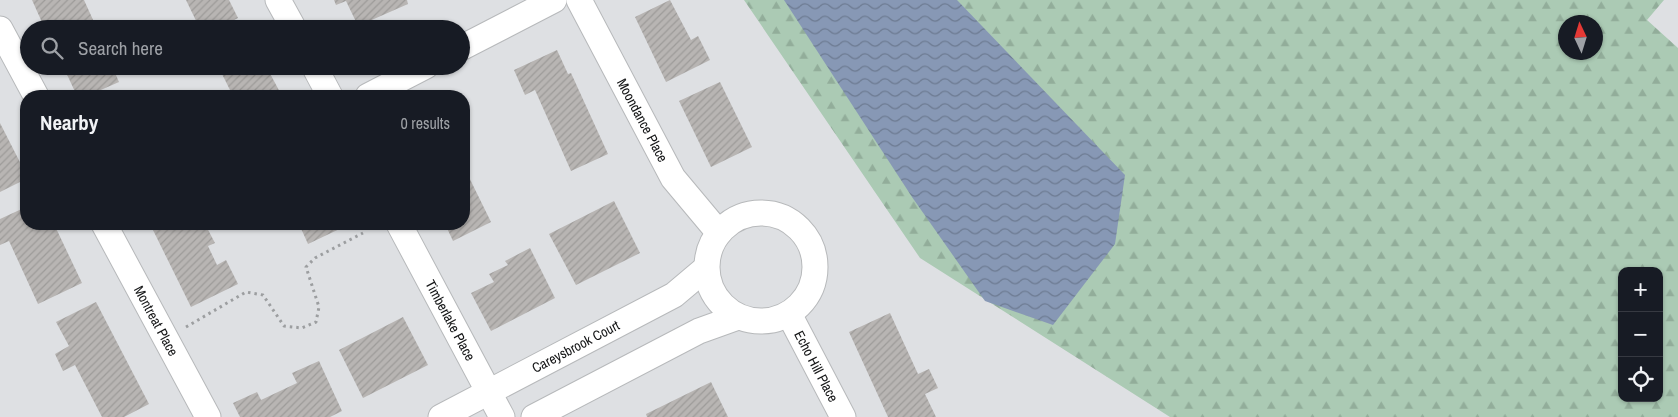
<!DOCTYPE html>
<html lang="en">
<head>
<meta charset="utf-8">
<style>
  body { margin:0; font-family:"Archivo Narrow",sans-serif; background:#242831; color:#f1f3f6 }
  .controls { position:absolute; right:15px; bottom:15px; display:grid; overflow:hidden; border-radius:10px; box-shadow:0 1px 4px #0004 }
  .controls button { width:45px; height:45px; display:grid; place-items:center; padding:0; border:0; border-bottom:1px solid #363941; background:#171b24; color:#f1f3f6; font:25px sans-serif }
  .compass { position:absolute; left:1558px; top:15px; width:45px; height:45px; border-radius:50%; background:#171b24; box-shadow:0 1px 4px #0004; rotate:356deg }
  .list { margin:0; padding:0; list-style:none }
  h2 { display:flex; justify-content:space-between; align-items:center; height:65px; margin:0; padding:0 20px; font-size:21px }
  h2 small { font-size:16px; font-weight:400; color:#9ea1a6 }
  .icon { flex:none; width:28px; height:28px; fill:none; stroke:currentColor; stroke-width:2; stroke-linecap:round; stroke-linejoin:round }
  .map { position:relative; flex:none; width:1678px; height:417px; overflow:hidden }
  .search { position:absolute; background:#171b24; box-shadow:0 1px 4px #0004; left:20px; top:20px; width:450px; height:55px; display:flex; align-items:center; gap:12px; box-sizing:border-box; padding:0 18px; border-radius:28px; color:#9ea1a6; font-size:19px }
  .panel { position:absolute; background:#171b24; box-shadow:0 1px 4px #0004; left:20px; top:90px; width:450px; height:140px; border-radius:20px }
  .map>svg:first-child { display:block }
  .forest { fill:url(#forest-firs); fill-rule:evenodd }
  .water { fill:url(#water-waves) }
  .building { fill:url(#building-hatch) }
  .lines { fill:none; stroke-linecap:round; stroke-linejoin:round }
  .minor-casing { stroke:#b7b9bb; stroke-width:27 }
  .path { stroke:#9c9ea0; stroke-width:3; stroke-dasharray:2.5 4; stroke-linecap:butt }
  .minor { stroke:#fff; stroke-width:25 }
  .labels { text-anchor:middle; dominant-baseline:central; stroke-width:4.5; stroke-linejoin:round; paint-order:stroke }
  .street-label { font-size:14px; fill:#131415; stroke:#ebedf0 }
</style>
</head>
<body>
<div class="map">
<svg width="1678" height="417" viewBox="0 0 1678 417">
  <defs>
    <pattern id="forest-firs" width="22" height="20" patternUnits="userSpaceOnUse" patternTransform="scale(1.25)"><rect width="22" height="20" fill="#abcab4"/><path d="M5 1l3.5 6h-7zM16 11l3.5 6h-7z" fill="#92ad9a"/></pattern>
    <pattern id="water-waves" width="16" height="10" patternUnits="userSpaceOnUse" patternTransform="scale(1.25)"><rect width="16" height="10" fill="#8798b5"/><path d="M0 5q4-4 8 0t8 0" fill="none" stroke="#6d7b92"/></pattern>
    <pattern id="building-hatch" width="6" height="6" patternUnits="userSpaceOnUse" patternTransform="scale(1.25)"><rect width="6" height="6" fill="#b8b5b3"/><path d="M-1 1l2-2M0 6l6-6M5 7l2-2" fill="none" stroke="#9d9b99"/></pattern>
  </defs>
  <rect width="100%" height="100%" fill="#dee0e3"/>
  <path class="forest" d="M744 0H1664L1647 20 1678 48V417H1170L920 258ZM1566 22H1596V52H1566ZM1622 271H1659V398H1622Z"/>
  <path class="water" d="M784 0H957L1125 175 1115 244 1053 325 985 301 912 197Z"/>
  <g class="building">
    <path d="M32 0H84L94 22 98 21 101 29H45Z"/>
    <path d="M186 0H229L238 18 216 29H200Z"/>
    <path d="M334 0H407L408 4 358 26 346 1 336 5Z"/>
    <path d="M670 0 691 40 698 36 710 60 666 82 635 17Z"/>
    <path d="M557 50 568 74 571 73 608 154 571 171 535 90 525 95 514 70Z"/>
    <path d="M63 66H112L119 82 87 96H77Z"/>
    <path d="M218 66H266L282 96H233Z"/>
    <path d="M720 82 752 147 711 167 679 101Z"/>
    <path d="M0 123 26 174V179L0 192Z"/>
    <path d="M464 167 491 222 453 241 445 224H464Z"/>
    <path d="M614 201 640 253 576 285 549 234Z"/>
    <path d="M26 207V224H54L82 283 38 304 9 241 0 245V219Z"/>
    <path d="M150 224H205L215 243 208 246 217 265 226 260 238 284 191 307Z"/>
    <path d="M299 224H350L308 244Z"/>
    <path d="M530 248 555 298 491 331 471 293 494 282 489 274 508 265 505 261Z"/>
    <path d="M96 302 149 404 124 417H102L75 365 63 371 55 354 69 346 56 322Z"/>
    <path d="M890 313 918 374 929 369 938 388 925 394 936 417H888L849 332Z"/>
    <path d="M403 317 428 365 363 398 339 350Z"/>
    <path d="M319 361 342 411 330 417H240L233 403 257 392 261 400 297 383 292 373Z"/>
    <path d="M711 382 728 417H647L646 414Z"/>
  </g>
  <g class="lines">
    <defs>
      <g id="minor">
        <path d="M278 0 294 29"/>
        <path id="s1" d="M579 0 673 178 719 233"/>
        <path d="M0 29 36 96"/>
        <path d="M461 48 554 0"/>
        <path d="M314 66 330 96"/>
        <path d="M368 96 426 66"/>
        <circle cx="761" cy="267" r="54"/>
        <path id="s2" d="M104 224 208 417"/>
        <path id="s3" d="M399 224 502 417"/>
        <path id="s4" d="M789 314 843 417"/>
        <path id="s5" d="M441 417 674 295 706 268"/>
        <path d="M534 417 699 331 738 317"/>
      </g>
    </defs>
    <use href="#minor" class="minor-casing"/>
    <path class="path" d="M186 327 246 292 263 295 284 326 302 328 316 322 319 307 306 267 315 258 363 233"/>
    <use href="#minor" class="minor"/>
  </g>
  <g class="labels">
    <g class="street-label">
      <text stroke="none"><textPath href="#s1" startOffset="136">Moondance Place</textPath></text>
      <text stroke="none"><textPath href="#s2" startOffset="110">Montreat Place</textPath></text>
      <text stroke="none"><textPath href="#s3" startOffset="109">Timberlake Place</textPath></text>
      <text stroke="none"><textPath href="#s5" startOffset="152">Careysbrook Court</textPath></text>
      <text stroke="none"><textPath href="#s4" startOffset="59">Echo Hill Place</textPath></text>
    </g>
  </g>
</svg>
<div class="controls">
<button>+</button>
<button>−</button>
<button><svg class="icon" aria-label="locate" viewBox="0 0 24 24"><circle cx="12" cy="12" r="6"/><path d="M12 2v4M12 18v4M2 12h4M18 12h4"/></svg></button>
</div>
<svg class="compass" viewBox="-18 -18 36 36"><path d="M0-13l5 13h-10z" fill="#e53935"/><path d="M0 13l5-13h-10z" fill="#9ea1a6"/></svg>
<div class="search"><svg class="icon" aria-label="search" viewBox="0 0 24 24"><circle cx="10" cy="10" r="6"/><path d="M15 15l6 6"/></svg>Search here</div>
<section class="panel">
<h2>Nearby<small>0 results</small></h2>
<ul class="list">
</ul>
</section>
</div>
</body>
</html>
